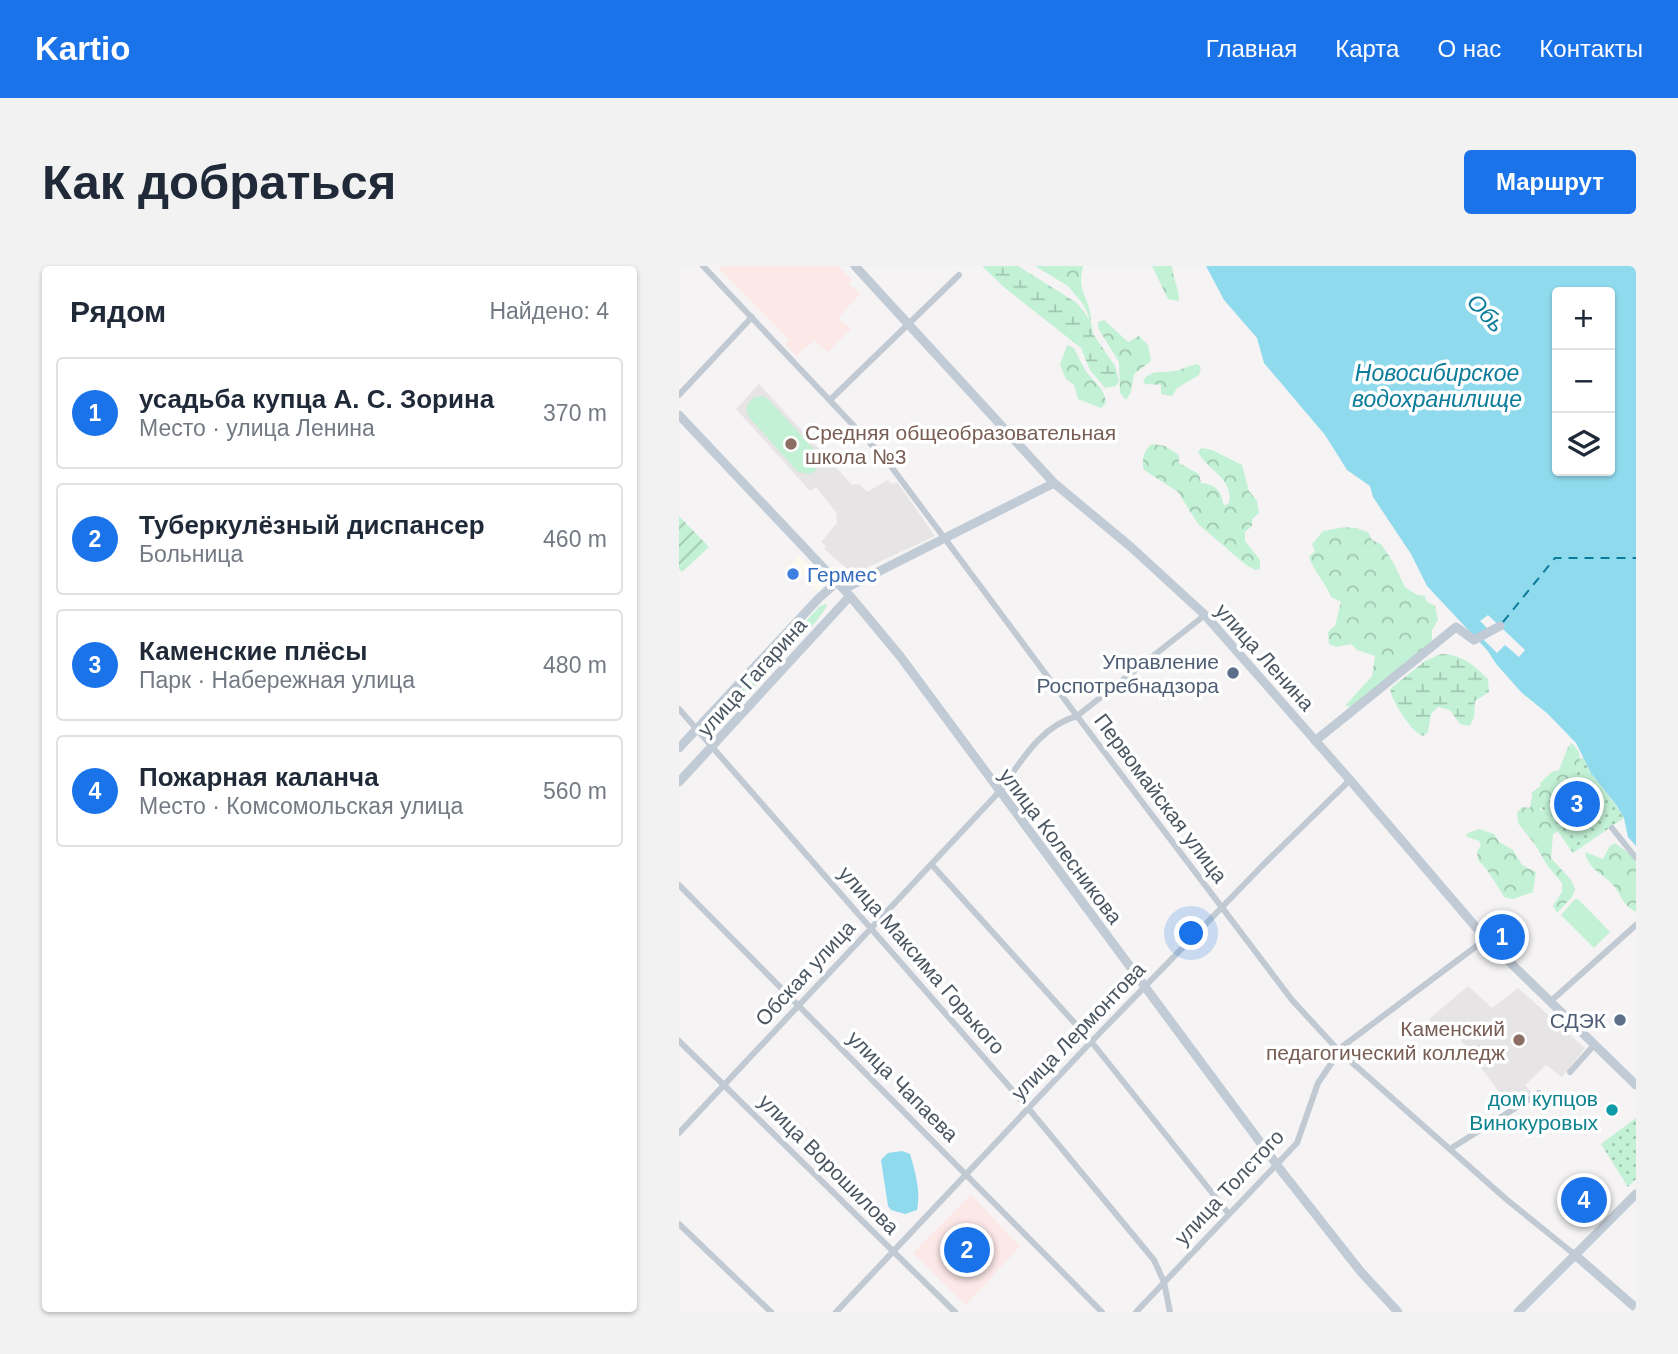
<!DOCTYPE html>
<html lang="ru">
<head>
<meta charset="utf-8">
<style>
  body { margin:0; font-family:Arial,sans-serif; background:#f2f2f3; color:#1f2937 }
  .controls { position:absolute; right:21px; top:21px; display:grid; overflow:hidden; border-radius:7px; box-shadow:0 2px 5px #0004 }
  .controls button { width:63px; height:63px; display:grid; place-items:center; padding:0; border:0; border-bottom:2px solid #e0e1e3; background:#fff; color:#1f2937; font:35px sans-serif }
  .you { position:absolute; left:513px; top:668px; width:24px; height:24px; margin:-18px; border:5px solid #fff; border-radius:50%; background:#1a73e8; box-shadow:0 0 0 10px #1a73e833 }
  .badge { display:grid; place-items:center; width:46px; height:46px; border-radius:50%; background:#1a73e8; color:#fff; font-size:23px; font-weight:700 }
  .pin { position:absolute; translate:-50% -50%; border:4px solid #fff; box-shadow:0 2px 7px #0006 }
  .list { margin:0; padding:0; list-style:none }
  h2 { display:flex; justify-content:space-between; align-items:center; height:91px; margin:0; padding:0 28px; font-size:30px }
  h2 small { font-size:23px; font-weight:400; color:#747a83 }
  .list li { display:grid; grid-template-columns:46px 1fr auto; gap:21px; align-items:center; box-sizing:border-box; height:112px; margin:0 14px 14px; padding:0 14px; border:2px solid #e0e1e3; border-radius:7px }
  .list b { display:block; font-size:26px; white-space:nowrap }
  .list p { margin:0; font-size:23px; white-space:nowrap; color:#747a83 }
  .list em { font-size:23px; font-style:normal; color:#747a83 }
  .icon { flex:none; width:38px; height:38px; fill:none; stroke:currentColor; stroke-width:2; stroke-linecap:round; stroke-linejoin:round }
  .map { position:relative; flex:none; width:957px; height:1046px; overflow:hidden; border-radius:7px }
  header { display:flex; align-items:center; gap:42px; box-sizing:border-box; height:98px; padding:0 35px; background:#1a73e8; color:#fff }
  header strong { font-size:33px }
  nav { display:flex; gap:38px; margin-inline-start:auto; font-size:24px }
  .intro { display:flex; align-items:center; justify-content:space-between; box-sizing:border-box; height:168px; padding:0 42px }
  h1 { margin:0; font-size:49px }
  .button { padding:18px 32px; border-radius:7px; background:#1a73e8; color:#fff; font-size:24px; font-weight:700 }
  main { display:flex; gap:42px; padding:0 42px }
  aside { flex:1; background:#fff; border-radius:7px; box-shadow:0 2px 5px #0004 }
  .map>svg:first-child { display:block }
  .commercial { fill:#fdf9ef }
  .education { fill:#e6e4e5 }
  .medical { fill:#fce8e6 }
  .grass { fill:url(#grass-dots) }
  .forest { fill:url(#forest-crowns) }
  .wetland { fill:url(#wetland-marsh) }
  .garden { fill:url(#garden-furrows) }
  .pitch { fill:#c3f1d5 }
  .water { fill:#90daee; fill-rule:evenodd }
  .pier { fill:#f5f3f3 }
  .lines { fill:none; stroke-linecap:round; stroke-linejoin:round }
  .ferry { stroke:#0c7c9b; stroke-width:2; stroke-dasharray:9 7; stroke-linecap:butt }
  .street { stroke:#c1cad2; stroke-width:6 }
  .secondary { stroke:#c1cbd6; stroke-width:9 }
  .education-dot { fill:#8d6e63; stroke:#fff; stroke-width:2.5 }
  .shop-dot { fill:#3f7fe0; stroke:#fff; stroke-width:2.5 }
  .service-dot { fill:#5c6f8a; stroke:#fff; stroke-width:2.5 }
  .culture-dot { fill:#0f9aa8; stroke:#fff; stroke-width:2.5 }
  .labels { text-anchor:middle; dominant-baseline:central; stroke-width:7; stroke-linejoin:round; paint-order:stroke }
  .education-label { font-size:21px; fill:#785e54; stroke:#fff; text-anchor:start }
  .shop-label { font-size:21px; fill:#366cbe; stroke:#fff; text-anchor:start }
  .street-label { font-size:21px; fill:#4a5661; stroke:#fff }
  .service-label { font-size:21px; fill:#4e5e75; stroke:#fff; text-anchor:end }
  .culture-label { font-size:21px; fill:#0d838f; stroke:#fff; text-anchor:end }
  .water-label { font-size:23px; font-style:italic; fill:#0c7c9b; stroke:#fff }
</style>
</head>
<body>
<header>
<strong>Kartio</strong>
<nav><a>Главная</a><a>Карта</a><a>О нас</a><a>Контакты</a></nav>
</header>
<div class="intro"><h1>Как добраться</h1><a class="button">Маршрут</a></div>
<main>
<aside>
<h2>Рядом<small>Найдено: 4</small></h2>
<ul class="list">
<li><span class="badge">1</span><div><b>усадьба купца А. С. Зорина</b><p>Место · улица Ленина</p></div><em>370 m</em></li>
<li><span class="badge">2</span><div><b>Туберкулёзный диспансер</b><p>Больница</p></div><em>460 m</em></li>
<li><span class="badge">3</span><div><b>Каменские плёсы</b><p>Парк · Набережная улица</p></div><em>480 m</em></li>
<li><span class="badge">4</span><div><b>Пожарная каланча</b><p>Место · Комсомольская улица</p></div><em>560 m</em></li>
</ul>
</aside>
<div class="map">
<svg width="957" height="1046" viewBox="0 0 957 1046">
  <defs>
    <pattern id="grass-dots" width="8" height="8" patternUnits="userSpaceOnUse" patternTransform="scale(1.75)"><rect width="8" height="8" fill="#c3f1d5"/><path d="M2 2h.1M6 6h.1" fill="none" stroke="#a0c6b0" stroke-width="1.8" stroke-linecap="round"/></pattern>
    <pattern id="forest-crowns" width="20" height="18" patternUnits="userSpaceOnUse" patternTransform="scale(1.75)"><rect width="20" height="18" fill="#c3f1d5"/><path d="M2 6a3 3 0 1 1 6 0M12 15a3 3 0 1 1 6 0" fill="none" stroke="#a0c6b0"/></pattern>
    <pattern id="wetland-marsh" width="20" height="14" patternUnits="userSpaceOnUse" patternTransform="scale(1.75)"><rect width="20" height="14" fill="#c3f1d5"/><path d="M1 5h8M5 5V1M11 12h8M15 12V8" fill="none" stroke="#a0c6b0"/></pattern>
    <pattern id="garden-furrows" width="10" height="10" patternUnits="userSpaceOnUse" patternTransform="scale(1.75)"><rect width="10" height="10" fill="#c3f1d5"/><path d="M-1 1l2-2M0 10L10 0M9 11l2-2" fill="none" stroke="#a0c6b0"/></pattern>
  </defs>
  <rect width="100%" height="100%" fill="#f5f3f3"/>
  <path class="commercial" d="M120 290 147 317 139 325 125 310 117 317 105 304Z"/>
  <g class="education">
    <path d="M80 118 173 219 180 218 188 226 209 214 213 218 218 216 256 270 174 308 145 283 147 280 142 276 158 257 157 246 137 221 131 225 57 143Z"/>
    <path d="M789 720 813 742 839 722 906 782 883 811 867 799 846 819 853 827 831 841 772 761 763 767 750 753Z"/>
  </g>
  <g class="medical">
    <path d="M43 0H160L173 14 169 17 181 28 159 52 172 63 149 86 135 74 117 90 106 78 110 74 40 3Z"/>
    <path d="M292 929 341 980 287 1039 234 987Z"/>
  </g>
  <g class="grass">
    <path d="M904 491C913 514 933 530 945 552L894 587 852 527Z"/>
    <path d="M957 852V913L949 921 922 878Z"/>
  </g>
  <g class="forest">
    <path d="M356 0H404C397 28 411 29 412 55L404 38 389 20Z"/>
    <path d="M473 0H493C494 13 500 22 500 35L489 33Z"/>
    <path d="M425 54 449 76 460 70 469 79 472 95 455 108 452 126 447 134 441 127 440 96 419 62V56Z"/>
    <path d="M388 79 395 82C399 90 404 101 409 108 417 117 426 124 427 137L422 142 399 133 395 119 387 113 381 99Z"/>
    <path d="M519 98 522 102 520 109 498 122 493 130 482 128V119L466 118 464 115C471 103 484 107 496 105 504 103 511 99 519 98Z"/>
    <path d="M474 178 486 180 500 189V197L520 208 522 217C539 219 542 226 545 240L550 237C555 213 529 205 519 186L523 182 533 184 563 199 570 225 578 235 580 247 573 253V260L566 266V275L581 294V303L576 304 567 299 519 258 499 226 465 204C462 195 465 182 474 178Z"/>
    <path d="M666 261 677 262 689 266 693 274 702 278 714 296 726 321 738 329 746 330 748 336 756 340 759 354 753 364V374L749 379 675 441 666 440 693 410 696 390 678 384 672 378 657 381 650 378 649 366 656 360 662 336 652 331C647 317 635 306 630 291L636 285 633 278 644 265Z"/>
    <path d="M146 338H148C145 354 71 425 54 442L44 444 140 341Z"/>
    <path d="M893 477 900 486 901 495 894 505 887 522 874 530 865 532 861 544 872 548 879 565 874 568 872 592 892 614 896 623 893 631 878 647 874 640 883 626V617L868 599 857 580 839 557 838 547 843 541 851 542 853 530 862 523 861 517 873 506 880 504 889 481Z"/>
    <path d="M800 563 815 568 820 576 834 584 843 599 857 606 854 626 834 633 825 631C818 619 809 603 799 594L798 585 802 580 800 575 788 571 787 568Z"/>
    <path d="M936 577 952 589 957 597V646C944 640 943 630 935 620 925 608 909 604 906 586L924 593 931 580Z"/>
  </g>
  <g class="wetland">
    <path d="M303 0H339L398 37 412 55 414 68 436 100 440 115 437 120 426 122 411 104 402 82 326 22Z"/>
    <path d="M762 388C782 388 795 399 809 413L810 426 796 435 795 451 791 460 781 458 771 444 759 441 752 448 749 466 744 470C732 466 713 435 711 423L746 395Z"/>
  </g>
  <path class="garden" d="M0 250 30 281 3 306 0 303Z"/>
  <g class="pitch">
    <path d="M83 130 89 133 139 188 141 195 136 205 130 208 119 206 70 151C64 140 71 131 83 130Z"/>
    <path d="M896 633H899L931 666 915 682 882 649Z"/>
  </g>
  <g class="water">
    <path d="M527 0H957V580L949 571 945 552 938 540 912 507 897 477 869 448 843 427 818 399 808 384 748 320 732 288 694 231 691 220 668 204 646 169 585 97 578 72 545 34ZM878 26H931V205H878Z"/>
    <path d="M223 885 231 888C236 905 242 926 238 944L226 948 212 944 209 940 202 894 209 887Z"/>
  </g>
  <path class="pier" d="M809 349 846 384 840 391 826 379 818 387 803 372 809 363 801 355Z"/>
  <g class="lines">
    <path class="ferry" d="M824 356 876 292H957"/>
    <g class="street">
      <path d="M24 0 208 195 398 450 613 734 660 785 827 933 895 988"/>
      <path d="M0 129 73 51"/>
      <path d="M151 134 280 9"/>
      <path d="M0 443 349 842 475 994 485 1016 491 1046"/>
      <path d="M933 562 957 592"/>
      <path d="M253 599 411 774 550 948"/>
      <path d="M0 619 423 1046"/>
      <path d="M872 735 957 659"/>
      <path d="M0 775 276 1046"/>
      <path d="M891 806 916 778"/>
      <path d="M0 867 320 526C342 496 360 461 398 450L526 349"/>
      <path d="M771 883 860 827"/>
      <path d="M0 958 92 1046"/>
      <path d="M157 1046 412 776 584 599 671 514"/>
      <path d="M457 1046 618 877 639 817 664 780 807 673"/>
    </g>
    <g class="secondary">
      <path d="M176 0 375 217 452 281 526 349 671 514 807 673 957 819"/>
      <path d="M0 149 171 330 221 390 604 907 682 1006 719 1046"/>
      <path d="M165 323 375 217"/>
      <path d="M636 475 777 361 795 374 821 360"/>
      <path d="M0 482 140 332 158 316"/>
      <path d="M0 516 171 330"/>
      <path d="M895 988 957 1042"/>
      <path d="M839 1046 957 928"/>
    </g>
  </g>
  <g class="education-dot">
    <circle cx="112" cy="178" r="7"/>
    <circle cx="840" cy="774" r="7"/>
  </g>
  <circle class="shop-dot" cx="114" cy="308" r="7"/>
  <g class="service-dot">
    <circle cx="554" cy="407" r="7"/>
    <circle cx="941" cy="754" r="7"/>
  </g>
  <circle class="culture-dot" cx="933" cy="844" r="7"/>
  <g class="labels">
    <g class="education-label">
      <text x="126" y="166">Средняя общеобразовательная<tspan x="126" dy="24">школа №3</tspan></text>
      <text x="826" y="762" text-anchor="end">Каменский<tspan x="826" dy="24">педагогический колледж</tspan></text>
    </g>
    <g class="shop-label">
      <text x="128" y="308">Гермес</text>
    </g>
    <g class="street-label">
      <text transform="translate(586 391) rotate(48)">улица Ленина</text>
      <text transform="translate(73 411) rotate(-48)">улица Гагарина</text>
      <text transform="translate(482 532) rotate(53)">Первомайская улица</text>
      <text transform="translate(382 580) rotate(53)">улица Колесникова</text>
      <text transform="translate(243 694) rotate(49)">улица Максима Горького</text>
      <text transform="translate(126 707) rotate(-47)">Обская улица</text>
      <text transform="translate(399 765) rotate(-46)">улица Лермонтова</text>
      <text transform="translate(224 820) rotate(45)">улица Чапаева</text>
      <text transform="translate(150 898) rotate(45)">улица Ворошилова</text>
      <text transform="translate(550 921) rotate(-47)">улица Толстого</text>
    </g>
    <g class="service-label">
      <text x="540" y="395">Управление<tspan x="540" dy="24">Роспотребнадзора</tspan></text>
      <text x="927" y="754">СДЭК</text>
    </g>
    <g class="culture-label">
      <text x="919" y="832">дом купцов<tspan x="919" dy="24">Винокуровых</tspan></text>
    </g>
    <g class="water-label">
      <text transform="translate(807 47) rotate(47)">Обь</text>
      <text x="758" y="107">Новосибирское<tspan x="758" dy="26">водохранилище</tspan></text>
    </g>
  </g>
</svg>
<div class="controls">
<button>+</button>
<button>−</button>
<button><svg class="icon" aria-label="layers" viewBox="0 0 24 24"><path d="M12 4l9 5-9 5-9-5zM3 14l9 5 9-5"/></svg></button>
</div>
<div class="you"></div>
<div class="pin badge" style="left:823px;top:671px">1</div>
<div class="pin badge" style="left:288px;top:984px">2</div>
<div class="pin badge" style="left:898px;top:538px">3</div>
<div class="pin badge" style="left:905px;top:934px">4</div>
</div>
</main>
</body>
</html>
